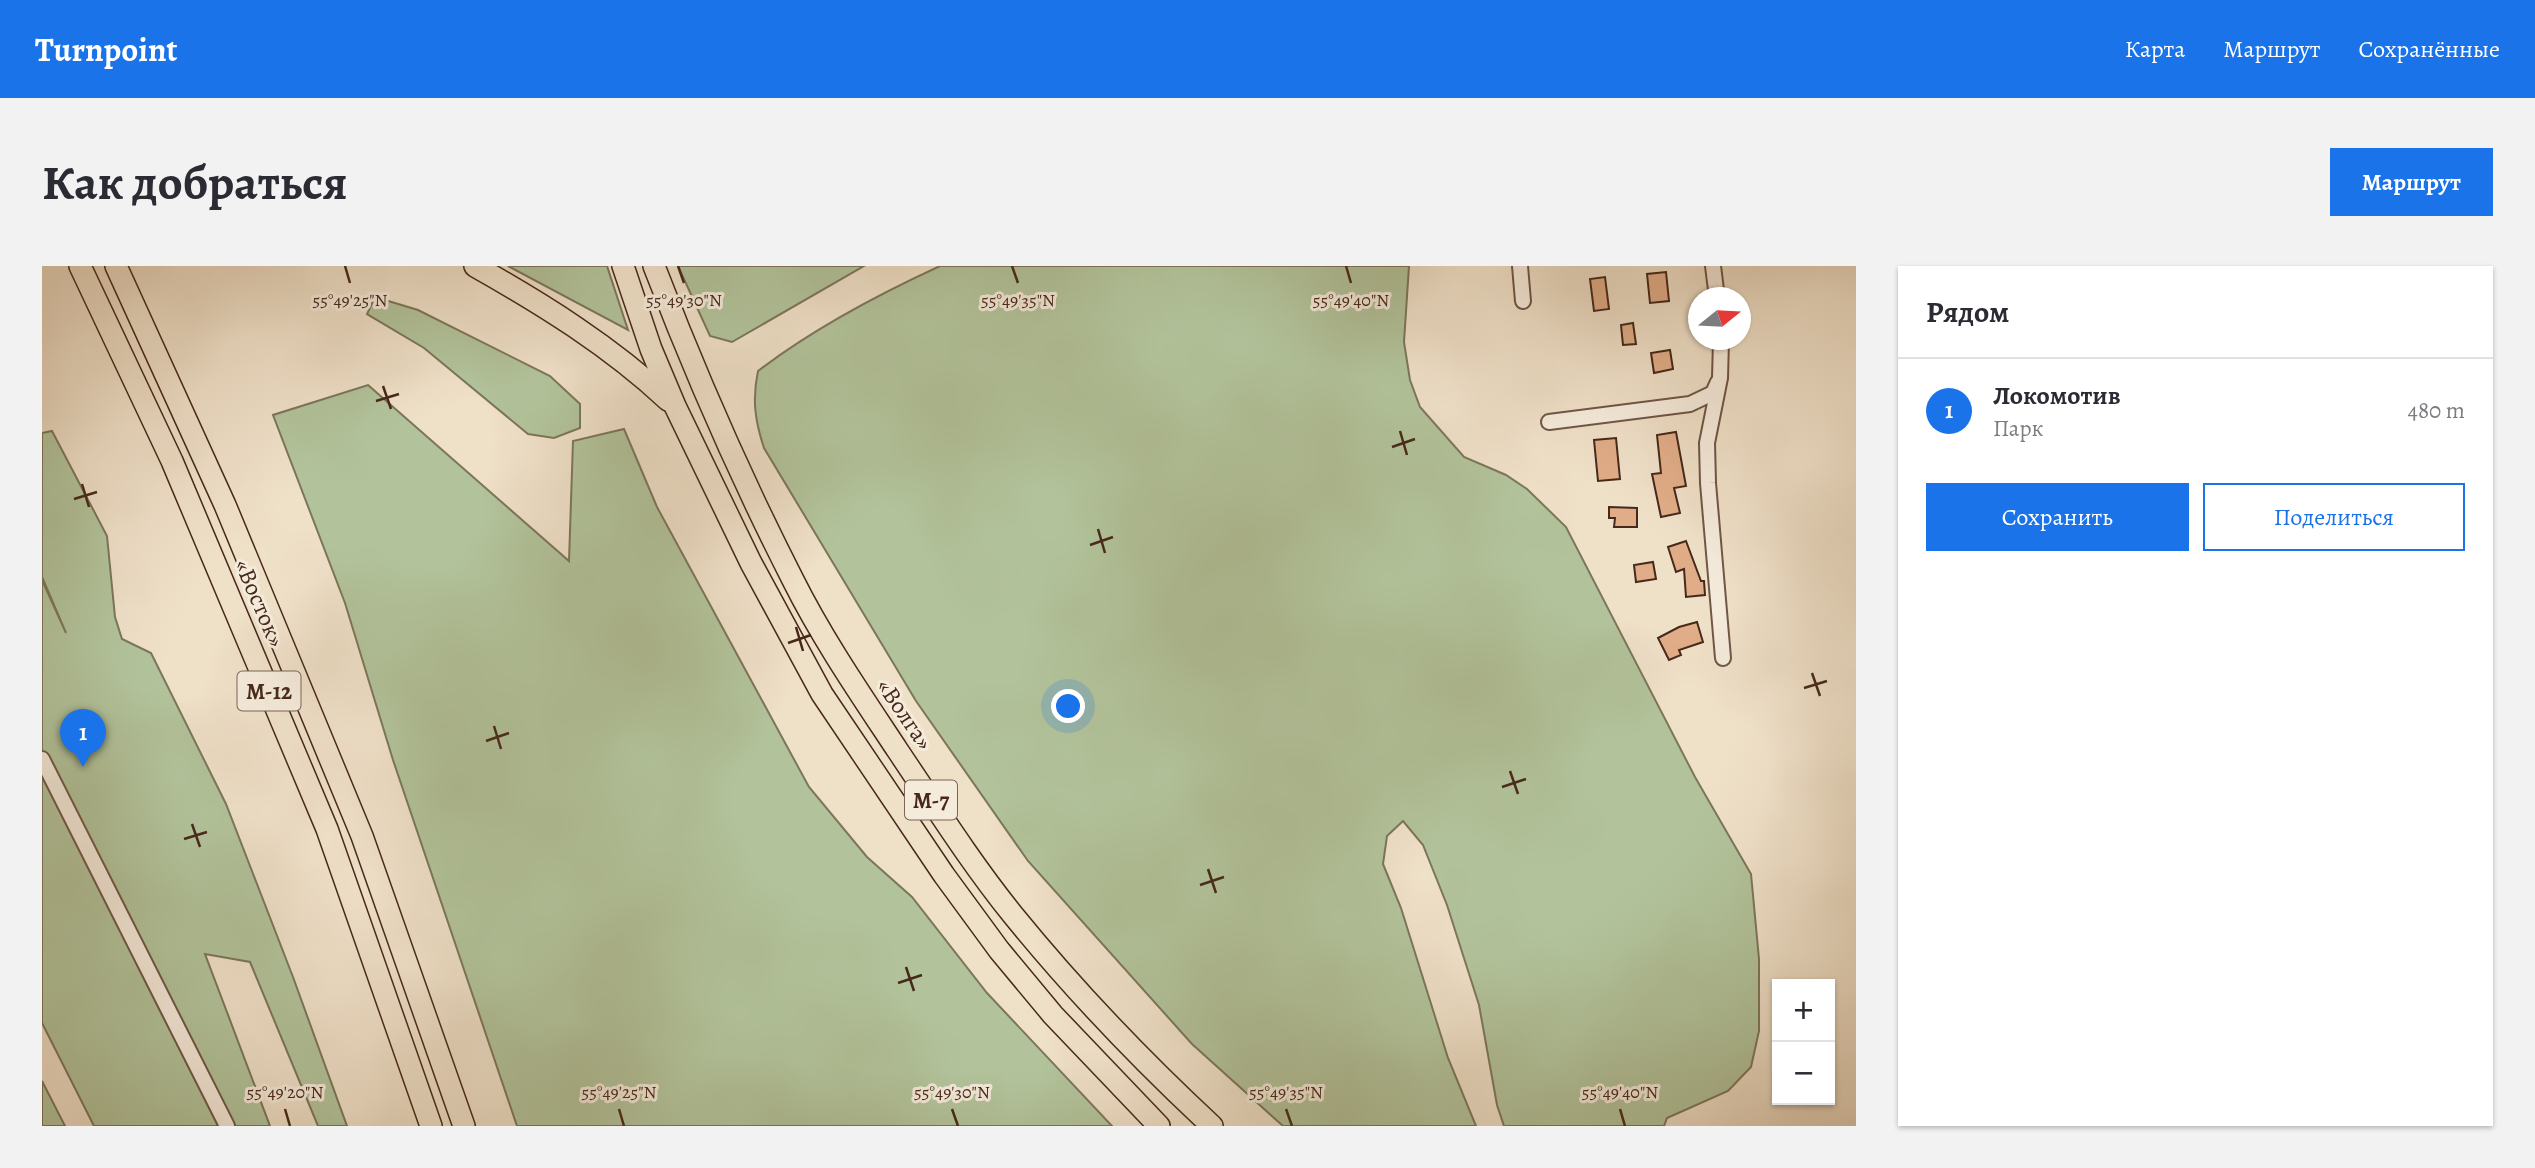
<!DOCTYPE html>
<html lang="ru">
<head>
<meta charset="utf-8">
<style>
  body { margin:0; font-family:Alegreya,serif; background:#f2f2f3; color:#2b2b33 }
  .controls { position:absolute; right:21px; bottom:21px; display:grid; overflow:hidden; border-radius:0px; box-shadow:0 2px 5px #0004 }
  .controls button { width:63px; height:63px; display:grid; place-items:center; padding:0; border:0; border-bottom:2px solid #e1e1e2; background:#fff; color:#2b2b33; font:35px sans-serif }
  .compass { position:absolute; left:1646px; top:21px; width:63px; height:63px; border-radius:50%; background:#fff; box-shadow:0 2px 5px #0004; rotate:72deg }
  .you { position:absolute; left:1027px; top:441px; width:24px; height:24px; margin:-18px; border:5px solid #fff; border-radius:50%; background:#1a73e8; box-shadow:0 0 0 10px #1a73e833 }
  .badge { display:grid; place-items:center; width:46px; height:46px; border-radius:50%; background:#1a73e8; color:#fff; font-size:23px; font-weight:700 }
  .pin { position:absolute; translate:-50% -58px; filter:drop-shadow(0 2px 4px #0008) }
  .pin::after { content:''; position:absolute; top:37px; width:24px; height:21px; background:inherit; clip-path:polygon(0 0,100% 0,50% 100%) }
  .list { margin:0; padding:0; list-style:none }
  h2 { display:flex; justify-content:space-between; align-items:center; height:91px; margin:0; padding:0 28px; font-size:30px }
  h2 small { font-size:23px; font-weight:400; color:#7c7c81 }
  .list li { display:grid; grid-template-columns:46px 1fr auto; gap:21px; align-items:center; box-sizing:border-box; height:105px; padding:0 28px; border-top:2px solid #e1e1e2 }
  .list b { display:block; font-size:26px; white-space:nowrap }
  .list p { margin:0; font-size:23px; white-space:nowrap; color:#7c7c81 }
  .list em { font-size:23px; font-style:normal; color:#7c7c81 }
  .actions { display:flex; gap:14px; padding:21px 28px }
  .actions a { flex:1; padding:16px 0; border:2px solid #1a73e8; border-radius:0px; text-align:center; font-size:24px; color:#1a73e8 }
  .actions .main { background:#1a73e8; color:#fff }
  .map { position:relative; flex:none; width:1814px; height:860px; overflow:hidden; border-radius:0px }
  header { display:flex; align-items:center; gap:42px; box-sizing:border-box; height:98px; padding:0 35px; background:#1a73e8; color:#fff }
  header strong { font-size:33px }
  nav { display:flex; gap:38px; margin-inline-start:auto; font-size:24px }
  .intro { display:flex; align-items:center; justify-content:space-between; box-sizing:border-box; height:168px; padding:0 42px }
  h1 { margin:0; font-size:49px }
  .button { padding:18px 32px; border-radius:0px; background:#1a73e8; color:#fff; font-size:24px; font-weight:700 }
  main { display:flex; gap:42px; padding:0 42px }
  aside { flex:1; background:#fff; border-radius:0px; box-shadow:0 2px 5px #0004 }
  .map>svg:first-child { display:block }
  .green { fill:#b2c39b; stroke:#7c765b; stroke-width:2 }
  .building { fill:#e0ad88; stroke:#47291b; stroke-width:2 }
  .lines { fill:none; stroke-linecap:round; stroke-linejoin:round }
  .minor-casing { stroke:#715746; stroke-width:18 }
  .highway-casing { stroke:#47291b; stroke-width:24 }
  .minor { stroke:#f5ebdb; stroke-width:14 }
  .highway { stroke:#efe0c8; stroke-width:21 }
  .ticks { fill:none; stroke:#47291b; stroke-width:2.5 }
  .labels { text-anchor:middle; dominant-baseline:central; stroke-width:6; stroke-linejoin:round; paint-order:stroke }
  .shield { fill:#f5ebdb; stroke:#7b6355; stroke-width:2 }
  .shield-label { font-size:23px; font-weight:bold; fill:#47291b }
  .street-label { font-size:24px; fill:#47291b; stroke:#f5ebdb }
  .ticks-label { font-size:18px; text-anchor:middle; fill:#47291b; stroke:#f5ebdb; stroke-width:6; stroke-linejoin:round; paint-order:stroke }
</style>
</head>
<body>
<header>
<strong>Turnpoint</strong>
<nav><a>Карта</a><a>Маршрут</a><a>Сохранённые</a></nav>
</header>
<div class="intro"><h1>Как добраться</h1><a class="button">Маршрут</a></div>
<main>
<div class="map">
<svg width="1814" height="860" viewBox="0 0 1814 860">
  <rect width="100%" height="100%" fill="#efe0c8"/>
  <filter id="stains"><feTurbulence type="fractalNoise" baseFrequency=".00286" numOctaves="4"/><feColorMatrix values="0 0 0 0 .2 0 0 0 0 .09 0 0 0 0 .02 0 0 0 .5 -.17"/></filter>
  <radialGradient id="worn" r=".72"><stop offset=".6" stop-color="#630" stop-opacity="0"/><stop offset="1" stop-color="#630" stop-opacity=".3"/></radialGradient>
  <g class="green">
    <path d="M466 0H565L586 64Z"/>
    <path d="M636 0H822L690 76 668 70Z"/>
    <path d="M898 0H1367L1362 76 1368 114 1378 141 1422 191 1464 209 1485 223 1524 261 1653 511 1709 608 1717 693V765L1709 801 1686 825 1625 852 1622 860H1462L1455 839 1437 739 1405 639 1381 579 1361 555 1345 570 1341 598 1359 642 1406 792 1434 860H1241L1150 778 986 595 874 435 722 182C713 155 710 133 716 105 772 62 835 29 898 0Z"/>
    <path d="M333 31 376 44 508 110 538 138V162L512 172 486 168 382 82 325 48Z"/>
    <path d="M326 119 527 295 531 175 582 163 615 241 767 521 825 591 870 631 945 727 1070 860H475L351 494 303 337 231 149Z"/>
    <path d="M10 165 65 270 73 351 80 373 109 387 184 538 251 711 305 860H276L208 696 163 688 228 860H52L0 757V314L24 367 0 311V167Z"/>
    <path d="M0 815 23 860H0Z"/>
  </g>
  <g class="building">
    <path d="M1624 6 1627 35 1608 37 1605 8Z"/>
    <path d="M1563 11 1567 43 1552 45 1548 13Z"/>
    <path d="M1591 57 1594 78 1581 79 1579 59Z"/>
    <path d="M1628 84 1631 103 1612 107 1609 87Z"/>
    <path d="M1634 166 1644 220 1632 222 1638 247 1619 251 1610 208 1619 207 1615 169Z"/>
    <path d="M1574 172 1578 213 1556 215 1552 174Z"/>
    <path d="M1567 241 1595 242V261H1572L1573 252H1567Z"/>
    <path d="M1644 275 1659 315H1662L1663 329 1644 331 1642 303 1634 306 1626 281Z"/>
    <path d="M1611 296 1614 313 1594 316 1592 299Z"/>
    <path d="M1655 356 1661 376 1637 384 1639 389 1627 394 1616 372 1637 361Z"/>
  </g>
  <g class="lines">
    <defs>
      <g id="minor">
        <path d="M1478 0 1481 35"/>
        <path d="M1671 0 1675 32"/>
        <path d="M1679 74 1678 112 1665 177 1666 217 1681 392"/>
        <path d="M1507 156 1648 138 1671 127 1676 116"/>
        <path d="M0 493 185 860"/>
      </g>
      <g id="highway">
        <path d="M38 0 130 195 285 563 389 860"/>
        <path d="M74 0 183 239 320 570 422 860"/>
        <path d="M433 0C502 39 568 80 626 134"/>
        <path d="M581 0 609 83 633 140 709 297 780 428 902 609 957 684 1011 749 1117 860"/>
        <path d="M612 0C653 107 699 212 751 314 781 374 819 429 856 485 893 540 929 597 971 649 1032 724 1099 794 1170 860"/>
      </g>
    </defs>
    <use href="#minor" class="minor-casing"/>
    <use href="#highway" class="highway-casing"/>
    <use href="#minor" class="minor"/>
    <use href="#highway" class="highway"/>
  </g>
  <path class="ticks" d="M303 0 308 17M636 0 642 17M970 0 976 17M1304 0 1309 17M341 120 349 143M334 135 357 128M1358 165 1365 189M1350 181 1373 173M40 218 47 241M32 233 55 226M1056 263 1063 287M1048 279 1071 271M754 361 761 385M746 377 769 369M1770 407 1778 430M1762 422 1785 415M452 460 459 483M444 475 467 467M1468 505 1476 528M1460 521 1484 513M150 558 158 581M142 573 165 566M1166 603 1174 627M1158 619 1182 611M864 701 872 725M856 717 880 709M243 843 248 860M577 843 582 860M910 843 916 860M1244 843 1250 860M1578 843 1583 860"/>
  <g class="labels">
    <g class="shield">
      <rect x="195.5" y="405.5" width="63" height="39" rx="5"/>
      <rect x="863" y="514.5" width="52" height="39" rx="5"/>
    </g>
    <g class="shield-label">
      <text x="227" y="425">М-12</text>
      <text x="889" y="534">М-7</text>
    </g>
    <g class="street-label">
      <text transform="translate(218 337) rotate(67)">«Восток»</text>
      <text transform="translate(863 448) rotate(56)">«Волга»</text>
    </g>
  </g>
  <g class="ticks-label">
    <text x="308" y="40">55°49'25"N</text>
    <text x="642" y="40">55°49'30"N</text>
    <text x="976" y="40">55°49'35"N</text>
    <text x="1309" y="40">55°49'40"N</text>
    <text x="243" y="832">55°49'20"N</text>
    <text x="577" y="832">55°49'25"N</text>
    <text x="910" y="832">55°49'30"N</text>
    <text x="1244" y="832">55°49'35"N</text>
    <text x="1578" y="832">55°49'40"N</text>
  </g>
  <rect width="100%" height="100%" filter="url(#stains)"/>
  <rect width="100%" height="100%" fill="url(#worn)"/>
</svg>
<div class="controls">
<button>+</button>
<button>−</button>
</div>
<svg class="compass" viewBox="-18 -18 36 36"><path d="M0-13l5 13h-10z" fill="#e53935"/><path d="M0 13l5-13h-10z" fill="#7c7c81"/></svg>
<div class="you"></div>
<div class="pin badge" style="left:41px;top:501px">1</div>
</div>
<aside>
<h2>Рядом<small></small></h2>
<ul class="list">
<li><span class="badge">1</span><div><b>Локомотив</b><p>Парк</p></div><em>480 m</em></li>
</ul>
<div class="actions"><a class="main">Сохранить</a><a>Поделиться</a></div>
</aside>
</main>
</body>
</html>
